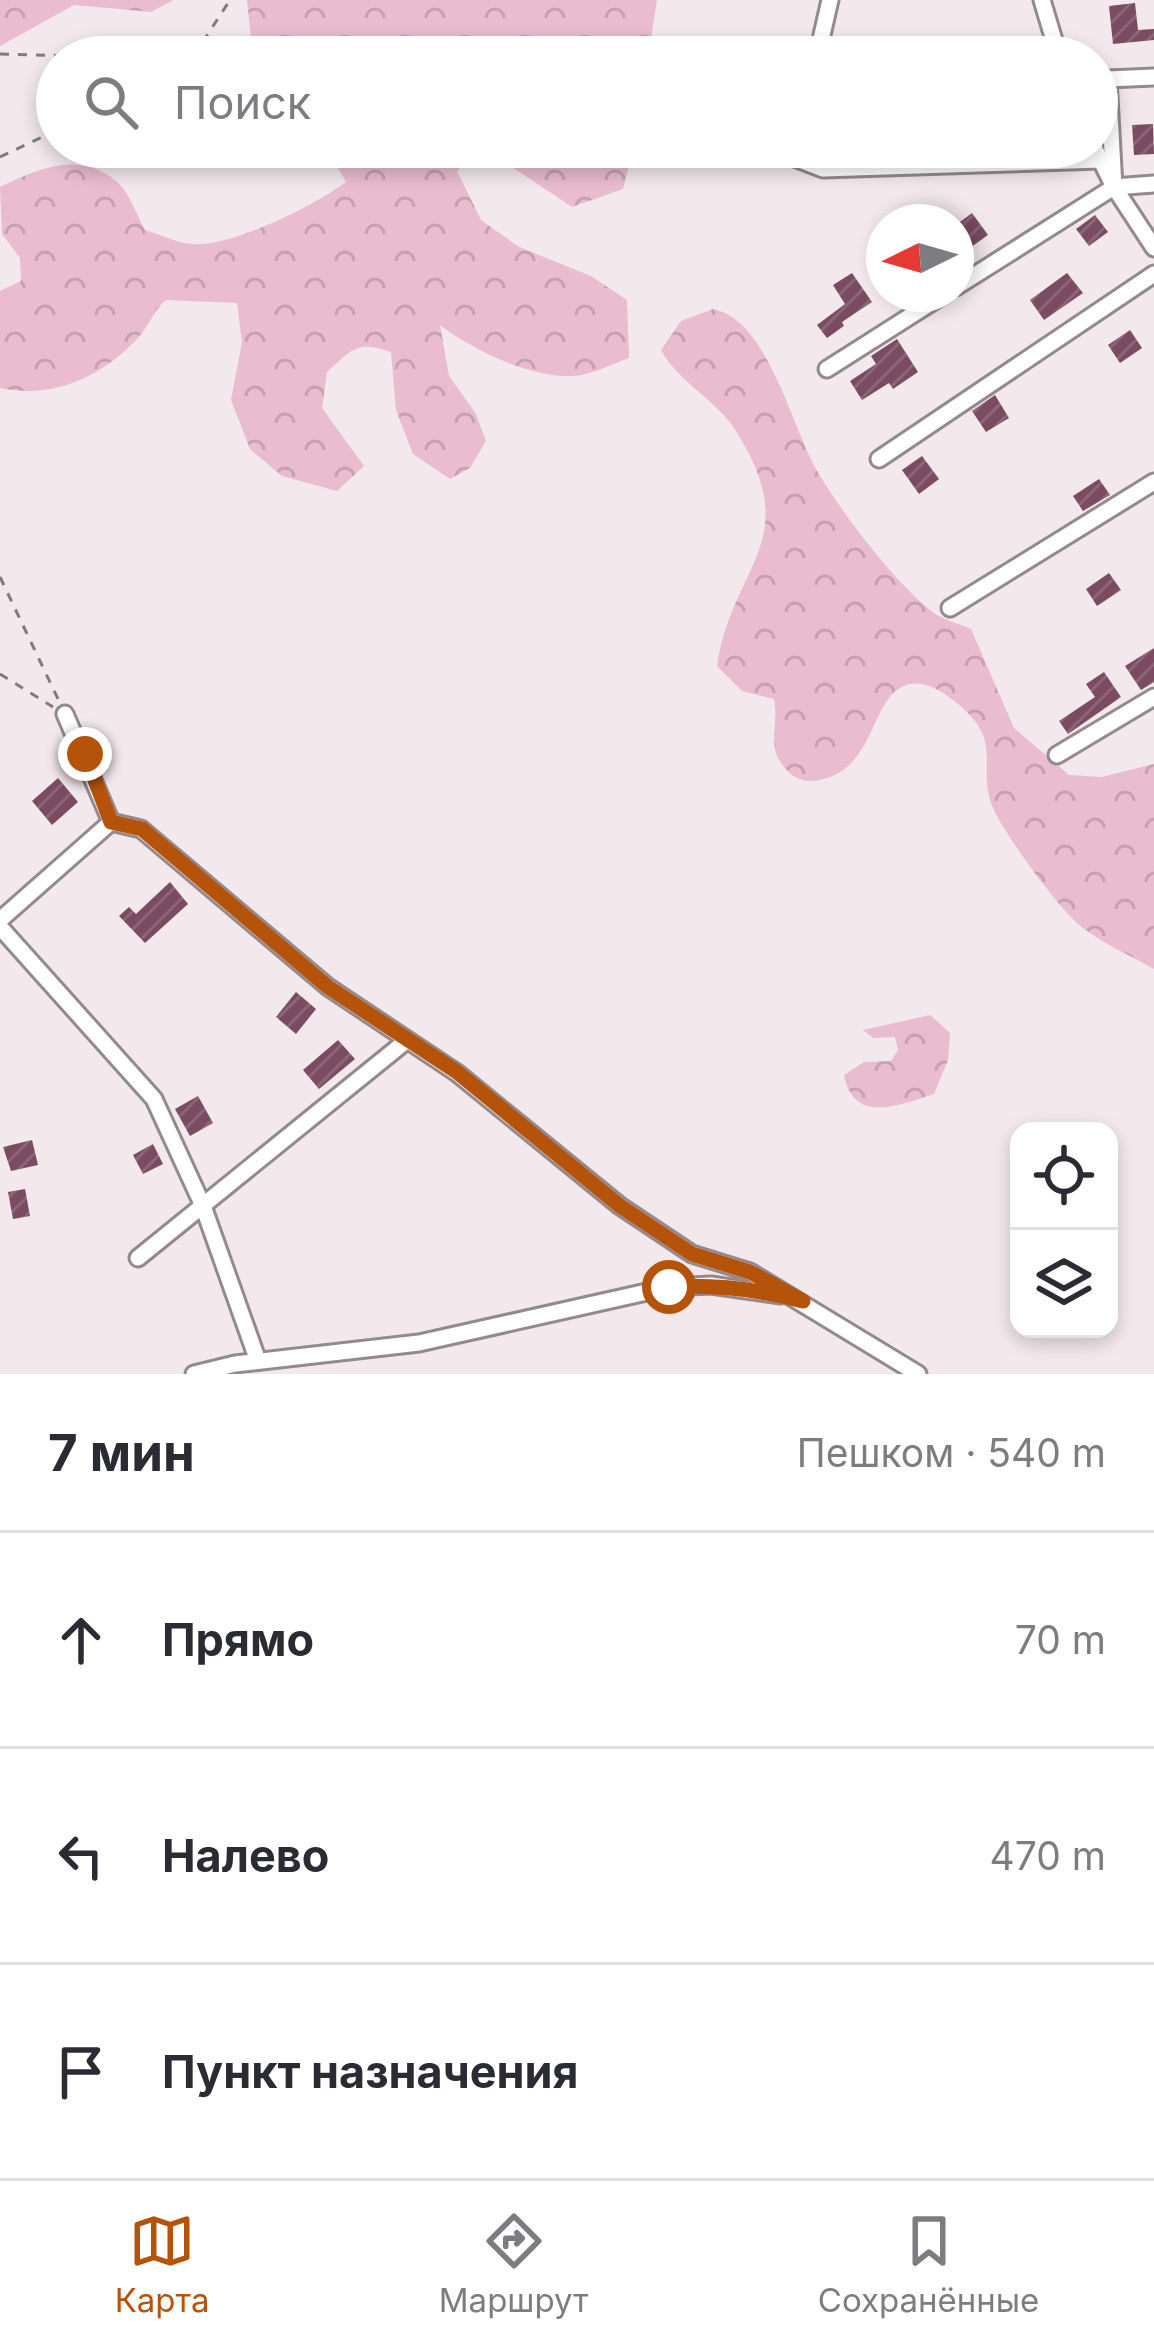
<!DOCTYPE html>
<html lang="ru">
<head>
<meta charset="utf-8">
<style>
  body { margin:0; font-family:Inter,sans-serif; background:#f7f7f7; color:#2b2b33 }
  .controls { position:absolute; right:36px; bottom:36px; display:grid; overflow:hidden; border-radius:24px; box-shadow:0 6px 18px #0003 }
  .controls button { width:108px; height:108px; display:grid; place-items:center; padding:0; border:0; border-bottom:3px solid #e1e1e2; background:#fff; color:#2b2b33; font:60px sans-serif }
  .compass { position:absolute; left:866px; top:204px; width:108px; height:108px; border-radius:50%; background:#fff; box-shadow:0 6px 18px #0003; rotate:265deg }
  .stop { position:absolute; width:36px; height:36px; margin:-27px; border:9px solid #b45309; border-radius:50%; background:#fff }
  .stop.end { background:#b45309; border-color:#fff; box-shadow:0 3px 12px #0008 }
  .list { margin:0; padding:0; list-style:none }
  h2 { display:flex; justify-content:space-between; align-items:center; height:156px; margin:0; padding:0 48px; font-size:51px }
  h2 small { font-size:39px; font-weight:400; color:#7c7c81 }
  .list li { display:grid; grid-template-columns:78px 1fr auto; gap:36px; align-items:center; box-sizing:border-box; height:216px; padding:0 48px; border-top:3px solid #e1e1e2 }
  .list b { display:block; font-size:45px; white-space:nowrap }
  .list em { font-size:39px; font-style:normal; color:#7c7c81 }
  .icon { flex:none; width:66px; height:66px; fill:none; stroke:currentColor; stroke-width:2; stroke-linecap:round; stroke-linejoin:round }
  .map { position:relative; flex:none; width:1154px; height:1374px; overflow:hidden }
  .search { position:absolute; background:#fff; box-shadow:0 6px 18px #0003; left:36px; right:36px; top:36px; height:132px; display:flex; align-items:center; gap:30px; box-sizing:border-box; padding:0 42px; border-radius:66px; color:#7c7c81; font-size:45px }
  .sheet { height:804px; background:#fff }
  nav { display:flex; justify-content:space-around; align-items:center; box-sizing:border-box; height:168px; border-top:3px solid #e1e1e2; background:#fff; font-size:33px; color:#7c7c81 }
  nav a { display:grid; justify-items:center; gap:6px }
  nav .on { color:#b45309 }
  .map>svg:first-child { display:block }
  .forest { fill:url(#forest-crowns) }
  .building { fill:url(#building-hatch) }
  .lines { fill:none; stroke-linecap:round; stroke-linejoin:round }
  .minor-casing { stroke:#948a8e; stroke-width:21 }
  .path { stroke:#827a7d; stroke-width:3; stroke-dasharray:9 9; stroke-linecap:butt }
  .minor { stroke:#fff; stroke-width:15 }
  .route { stroke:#b45309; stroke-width:15 }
</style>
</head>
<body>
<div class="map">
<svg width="1154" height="1374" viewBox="0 0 1154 1374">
  <defs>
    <pattern id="forest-crowns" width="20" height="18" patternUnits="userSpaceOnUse" patternTransform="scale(3)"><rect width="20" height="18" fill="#e9bccf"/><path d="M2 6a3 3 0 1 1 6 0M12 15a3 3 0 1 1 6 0" fill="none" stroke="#c7a1b1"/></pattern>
    <pattern id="building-hatch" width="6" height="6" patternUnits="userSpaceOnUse" patternTransform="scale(3)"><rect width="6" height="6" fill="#7b4b62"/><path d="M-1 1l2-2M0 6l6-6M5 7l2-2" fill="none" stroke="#8a6678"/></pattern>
  </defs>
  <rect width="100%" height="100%" fill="#f3e8ec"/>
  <g class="forest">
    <path d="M0 0H173L151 12 74 5 0 46Z"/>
    <path d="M247 0H657L648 57H253Z"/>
    <path d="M326 147H634L623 189 572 207 509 165 479 151 457 171 481 220 519 247 591 276 627 300 629 358C612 364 591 375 574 376 530 378 473 350 440 325L449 376 476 414 486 441 470 468 450 479 413 454 396 410 391 352C357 340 352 349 327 372L322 408 364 466 337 491 282 476 250 449 231 400 242 342 237 303 166 300C153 311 149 326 138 338 100 378 53 399 0 388V291L21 281 20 258 2 234 0 187C38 169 78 150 116 181 129 191 137 216 145 230 159 234 175 242 190 244 230 248 314 206 346 182Z"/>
    <path d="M713 309C769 320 791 428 819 474 841 512 901 591 937 615 947 621 960 624 971 629L1014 728 1069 775 1102 777 1154 764V969C1130 955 1105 945 1083 928 1061 912 1000 829 991 803 978 762 1003 741 958 704 942 691 921 676 900 688 869 705 873 779 809 781 794 781 781 767 776 753 771 738 778 717 774 699L742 691 717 666C732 564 806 542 736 431 717 400 679 383 661 350L681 321Z"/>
    <path d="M930 1015 950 1033 948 1060 934 1094C899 1105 854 1125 844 1075L864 1062 891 1061 898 1050 895 1037 873 1038 863 1030Z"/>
  </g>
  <g class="building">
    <path d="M1135 3 1138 30 1154 29V40L1113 44 1109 6Z"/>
    <path d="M1153 124 1154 154 1134 155 1132 125Z"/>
    <path d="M972 213 988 235 971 247 956 225Z"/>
    <path d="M1095 215 1108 232 1089 246 1076 229Z"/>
    <path d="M852 273 872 302 842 322 844 326 827 338 817 325 845 304 833 285Z"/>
    <path d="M1067 273 1083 293 1044 320 1030 300Z"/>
    <path d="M1130 330 1142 348 1120 363 1108 345Z"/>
    <path d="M897 339 918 372 893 389 889 383 862 400 850 381 876 364 871 356Z"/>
    <path d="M995 395 1009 418 986 432 972 411Z"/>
    <path d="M922 456 939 479 919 494 902 470Z"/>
    <path d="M1099 479 1110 495 1083 511 1073 496Z"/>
    <path d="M1109 573 1121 590 1097 606 1086 589Z"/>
    <path d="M1154 648V682L1141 690 1125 666Z"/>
    <path d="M1104 672 1121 697 1068 734 1059 721 1095 697 1086 684Z"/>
    <path d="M58 778 78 802 52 825 32 801Z"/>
    <path d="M170 882 188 904 145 943 119 916 129 907 136 914Z"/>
    <path d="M296 992 316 1009 296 1034 276 1017Z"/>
    <path d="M338 1040 355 1059 319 1089 303 1070Z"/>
    <path d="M198 1096 213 1123 190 1136 175 1109Z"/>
    <path d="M32 1140 38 1165 11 1171 3 1147Z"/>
    <path d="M153 1144 163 1164 143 1174 133 1155Z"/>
    <path d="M25 1189 30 1216 13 1219 8 1192Z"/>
  </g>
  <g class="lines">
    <defs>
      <g id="minor">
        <path d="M1042 0 1059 57"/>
        <path d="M817 57 830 0"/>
        <path d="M795 147 792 157 823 169 1100 160"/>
        <path d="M1094 147 1114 187 1154 248"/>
        <path d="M692 156 792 157"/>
        <path d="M1114 187 1108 79 1154 77"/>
        <path d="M956 287 1114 187 1154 184"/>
        <path d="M827 369 945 294"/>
        <path d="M879 459 1154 274"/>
        <path d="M950 608 1154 482"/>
        <path d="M65 714 111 822 141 829 328 987 457 1073 620 1206 692 1254 750 1272 918 1374"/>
        <path d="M1057 755 1154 697"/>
        <path d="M0 920 111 822"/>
        <path d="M0 927 154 1099 203 1206 258 1361"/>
        <path d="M138 1258 406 1041"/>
        <path d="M194 1374 235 1364 419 1343 669 1287 711 1285 781 1295"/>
      </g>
    </defs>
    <use href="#minor" class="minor-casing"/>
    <g class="path">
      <path d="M0 54 108 57"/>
      <path d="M193 57 230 0"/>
      <path d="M0 157 57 130"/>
      <path d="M0 577 59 701"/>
      <path d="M0 674 53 707"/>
    </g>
    <use href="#minor" class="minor"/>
  </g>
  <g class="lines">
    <path class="route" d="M85 754 111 822 142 829 328 987 457 1072 620 1206 692 1254 750 1272 803 1301C757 1289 716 1284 669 1287"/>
  </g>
</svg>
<div class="controls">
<button><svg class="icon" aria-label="locate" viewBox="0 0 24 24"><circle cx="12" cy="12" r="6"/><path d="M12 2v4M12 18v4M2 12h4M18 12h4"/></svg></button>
<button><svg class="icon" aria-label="layers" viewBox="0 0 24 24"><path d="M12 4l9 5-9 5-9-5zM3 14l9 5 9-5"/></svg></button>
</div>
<svg class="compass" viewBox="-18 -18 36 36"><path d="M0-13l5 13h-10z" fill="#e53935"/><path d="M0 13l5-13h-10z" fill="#7c7c81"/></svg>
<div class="stop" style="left:669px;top:1287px"></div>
<div class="stop end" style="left:85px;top:754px"></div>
<div class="search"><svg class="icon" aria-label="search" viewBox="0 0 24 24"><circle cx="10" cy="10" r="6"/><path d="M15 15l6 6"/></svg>Поиск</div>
</div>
<section class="sheet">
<h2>7 мин<small>Пешком · 540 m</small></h2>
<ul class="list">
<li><svg class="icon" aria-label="ahead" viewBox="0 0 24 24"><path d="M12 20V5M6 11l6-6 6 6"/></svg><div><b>Прямо</b></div><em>70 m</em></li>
<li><svg class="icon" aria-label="left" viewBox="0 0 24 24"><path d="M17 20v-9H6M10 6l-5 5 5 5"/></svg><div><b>Налево</b></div><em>470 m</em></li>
<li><svg class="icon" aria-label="arrive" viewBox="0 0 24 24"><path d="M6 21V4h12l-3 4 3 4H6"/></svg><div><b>Пункт назначения</b></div></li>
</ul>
</section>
<nav>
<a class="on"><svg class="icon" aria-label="map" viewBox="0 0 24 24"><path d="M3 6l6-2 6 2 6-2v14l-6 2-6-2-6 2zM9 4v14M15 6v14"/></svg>Карта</a>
<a><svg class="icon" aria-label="directions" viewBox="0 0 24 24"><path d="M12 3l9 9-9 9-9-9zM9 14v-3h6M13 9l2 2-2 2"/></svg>Маршрут</a>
<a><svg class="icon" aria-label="saved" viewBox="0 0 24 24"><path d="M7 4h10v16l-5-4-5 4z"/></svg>Сохранённые</a>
</nav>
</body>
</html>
